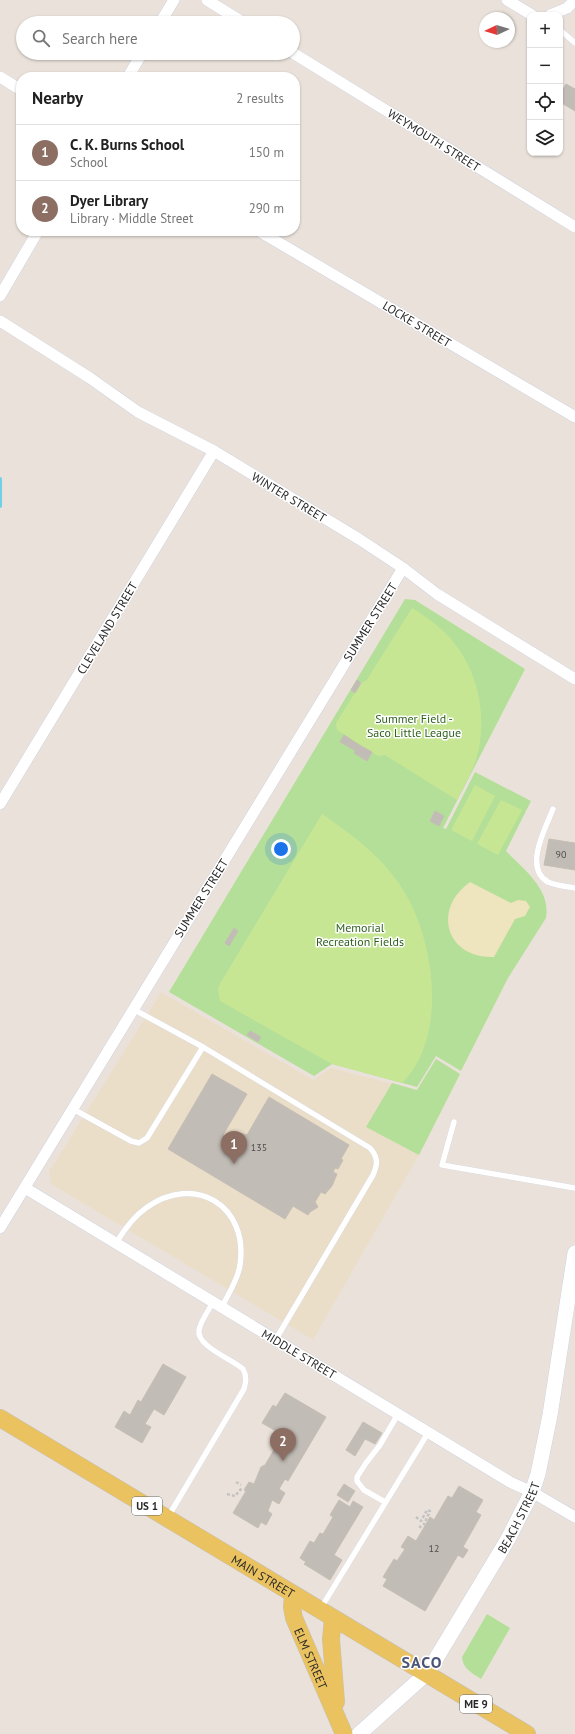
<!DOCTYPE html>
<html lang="en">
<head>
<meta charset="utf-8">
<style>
  body { margin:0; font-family:"PT Sans",sans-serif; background:#f6f6f6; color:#222 }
  .controls { position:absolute; right:12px; top:12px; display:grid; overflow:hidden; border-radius:8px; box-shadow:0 1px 3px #0004 }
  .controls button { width:36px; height:36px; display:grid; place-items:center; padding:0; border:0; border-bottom:1px solid #e0e0e0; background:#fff; color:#222; font:20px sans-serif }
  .compass { position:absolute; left:479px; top:12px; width:36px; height:36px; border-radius:50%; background:#fff; box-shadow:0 1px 3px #0004; rotate:266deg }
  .you { position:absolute; left:281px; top:849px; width:14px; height:14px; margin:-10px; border:3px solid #fff; border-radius:50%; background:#1a73e8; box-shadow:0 0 0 6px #1a73e833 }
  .badge { display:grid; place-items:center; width:26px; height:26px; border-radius:50%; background:#3f6af1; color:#fff; font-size:13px; font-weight:700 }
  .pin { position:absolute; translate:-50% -33px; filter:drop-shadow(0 1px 2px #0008) }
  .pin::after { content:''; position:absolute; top:21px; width:14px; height:12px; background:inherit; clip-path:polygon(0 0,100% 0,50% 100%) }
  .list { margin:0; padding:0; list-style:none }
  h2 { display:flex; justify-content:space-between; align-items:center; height:52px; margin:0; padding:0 16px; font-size:17px }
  h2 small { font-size:13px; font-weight:400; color:#767676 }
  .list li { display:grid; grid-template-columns:26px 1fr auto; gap:12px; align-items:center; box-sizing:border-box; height:56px; padding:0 16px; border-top:1px solid #e0e0e0 }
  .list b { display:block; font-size:15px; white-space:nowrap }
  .list p { margin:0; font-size:13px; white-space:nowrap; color:#767676 }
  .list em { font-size:13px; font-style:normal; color:#767676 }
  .icon { flex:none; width:22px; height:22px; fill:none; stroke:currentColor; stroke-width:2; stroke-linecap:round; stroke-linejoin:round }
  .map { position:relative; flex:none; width:575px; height:1734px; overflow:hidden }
  .search { position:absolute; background:#fff; box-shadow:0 1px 3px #0004; left:16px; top:16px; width:284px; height:44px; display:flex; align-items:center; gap:10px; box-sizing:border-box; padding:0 14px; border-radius:22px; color:#767676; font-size:15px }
  .panel { position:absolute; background:#fff; box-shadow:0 1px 3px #0004; left:16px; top:72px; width:284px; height:164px; border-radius:16px }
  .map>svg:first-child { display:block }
  .education { fill:#ebdec9 }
  .green { fill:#b4df98 }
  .sand { fill:#eee4bd }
  .pitch { fill:#c7e694 }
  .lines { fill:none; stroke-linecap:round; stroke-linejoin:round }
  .stream { stroke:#70cfe8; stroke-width:4 }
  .building { fill:#c2bcb6; stroke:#c5beb4 }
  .lane-casing { stroke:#cfd3e0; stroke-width:6 }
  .street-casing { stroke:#cfd3e0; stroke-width:12 }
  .secondary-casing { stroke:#cfd3e0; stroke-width:16 }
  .primary-casing { stroke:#c3c3c3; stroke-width:18 }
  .path { stroke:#c3c3c3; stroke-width:2.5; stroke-dasharray:3 2; stroke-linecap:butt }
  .lane { stroke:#fff; stroke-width:5.5 }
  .street { stroke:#fff; stroke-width:11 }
  .secondary { stroke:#fff; stroke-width:15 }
  .primary { stroke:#eac25f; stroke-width:17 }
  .labels { text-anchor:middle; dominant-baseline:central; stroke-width:3; stroke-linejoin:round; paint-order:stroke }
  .number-label { font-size:10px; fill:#4e4d4c }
  .shield { fill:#fff; stroke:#686868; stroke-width:1 }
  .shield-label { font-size:11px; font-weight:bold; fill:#282828 }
  .street-label { font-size:12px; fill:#282828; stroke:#fff }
  .park-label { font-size:12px; fill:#2e601c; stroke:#fff }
  .district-label { font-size:16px; font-weight:bold; letter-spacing:1px; fill:#4b5576; stroke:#fff }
</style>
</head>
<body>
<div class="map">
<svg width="575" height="1734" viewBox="0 0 575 1734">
  <rect width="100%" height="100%" fill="#eae2da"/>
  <path class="education" d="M161 992 313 1080 331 1068 417 1090 436 1059 460 1074 419 1155 313 1340 51 1184 49 1172Z"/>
  <g class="green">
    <path d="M405 599 415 600 525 669 443 828 446 829 475 772 531 801 506 851C524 870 551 889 546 918L508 978 461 1071 436 1056 417 1087 332 1064 314 1076 169 992Z"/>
    <path d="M436 1059 460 1074 419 1155 366 1127 392 1083 417 1090Z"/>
    <path d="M487 1614 510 1628 481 1679C472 1673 463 1669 462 1657Z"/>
  </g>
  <path class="sand" d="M470 882 511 903 518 900 526 901 530 907 525 916 515 919 494 957C447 959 431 910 470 882Z"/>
  <g class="pitch">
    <path d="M412 608C422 614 432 621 441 629 476 660 489 712 477 756 473 771 464 786 457 800L385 755 378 756 337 730 336 723 361 683 366 681Z"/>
    <path d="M475 785 495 796 472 841 451 830Z"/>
    <path d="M501 800 522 810 498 855 477 844Z"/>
    <path d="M322 814C349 833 375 851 395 878 434 928 451 1035 402 1083L332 1064 220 1001 218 989 221 982Z"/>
  </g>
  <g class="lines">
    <path class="stream" d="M0 479V506"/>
  </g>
  <g class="building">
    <path d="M566 84 575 89V111L560 102V94Z"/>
    <path d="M357 680 361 683 355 693 351 690Z"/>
    <path d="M344 735 359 745 356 751 340 742Z"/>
    <path d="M359 745 372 752 367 761 354 753Z"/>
    <path d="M435 811 444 816 439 826 430 821Z"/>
    <path d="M549 839 575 843V870L544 865Z"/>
    <path d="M234 928 238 931 229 946 225 943Z"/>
    <path d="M250 1031 261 1037 258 1042 247 1035Z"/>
    <path d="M212 1074 247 1094 223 1135 230 1140 234 1135 239 1133 247 1135 269 1097 349 1145 341 1159 343 1160 338 1169 335 1168 333 1172 337 1174 332 1186 325 1194 321 1192 315 1202 318 1207 310 1212 308 1215 293 1206 285 1219 168 1149Z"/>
    <path d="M163 1364 186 1377 164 1415 154 1409 145 1424 151 1427 142 1443 115 1427 124 1411 130 1415 138 1400 141 1402Z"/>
    <path d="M285 1393 326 1417 288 1481 285 1479 279 1489 285 1493 279 1504 272 1500 268 1511 272 1514 266 1525 261 1522 258 1528 233 1513 246 1491 244 1490 249 1482 254 1484 261 1467 265 1465 283 1435 262 1423 273 1405 276 1407Z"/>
    <path d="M363 1422 382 1433 375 1444 365 1439 355 1456 346 1450Z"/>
    <path d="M344 1484 355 1491 348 1502 337 1495Z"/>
    <path d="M459 1486 483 1500 476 1512 481 1515 463 1547 468 1550 463 1558 458 1555 425 1611 383 1586 387 1579 383 1577 394 1559 397 1561 405 1549 401 1547 408 1536 416 1541 430 1517 434 1520 448 1496 452 1498Z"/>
    <path d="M339 1500 350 1507 353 1501 363 1507 334 1555 342 1560 330 1580 304 1564 306 1562 300 1558 310 1541 314 1543 320 1533 323 1534 333 1517 330 1515Z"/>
  </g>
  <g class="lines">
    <defs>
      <g id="lane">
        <path d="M560 30 575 43"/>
        <path d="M553 809C546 827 523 868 548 882 556 886 566 886 575 888"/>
        <path d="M133 1009 203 1047 370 1148C378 1157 378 1164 373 1175L276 1339"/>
        <path d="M73 1109 131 1141 139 1143 147 1138 203 1047"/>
        <path d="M454 1122 442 1165 575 1188"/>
        <path d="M116 1243C124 1230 133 1217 146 1208 194 1173 249 1205 240 1265 238 1280 228 1294 222 1307"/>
        <path d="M385 1502 364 1490 357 1481V1477L366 1463 380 1445 398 1414"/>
        <path d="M168 1517 244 1389C246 1381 247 1376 243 1369 232 1359 196 1346 199 1330 201 1320 209 1310 213 1302"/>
        <path d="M321 1608 428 1433"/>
      </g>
      <g id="street">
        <path d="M207 0 244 23"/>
        <path d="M507 0 532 15"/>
        <path d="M550 15 567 8 575 0"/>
        <path d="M160 23 174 0"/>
        <path d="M293 53 575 227"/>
        <path d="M0 77 21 90"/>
        <path d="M128 77 142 53"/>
        <path d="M259 231 575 417"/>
        <path d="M0 296 38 231"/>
        <path d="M0 321 90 378 138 412 214 451 359 539 403 568 437 594 575 679"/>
        <path d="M0 804 214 451"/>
        <path d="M25 1188 510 1482 532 1492 575 1517"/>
        <path d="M0 1228 403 568"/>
      </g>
      <g id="secondary">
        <path id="s1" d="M359 1734 426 1674 431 1667 508 1539 532 1492 538 1474 550 1415 575 1253"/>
      </g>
      <g id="primary">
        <path id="s2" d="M0 1418 527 1734"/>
        <path id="s3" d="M293 1595 292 1607 294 1618 344 1734"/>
        <path d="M333 1618 331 1639 336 1702"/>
      </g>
    </defs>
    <use href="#lane" class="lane-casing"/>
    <use href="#street" class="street-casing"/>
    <use href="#secondary" class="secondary-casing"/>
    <use href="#primary" class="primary-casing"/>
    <g class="path">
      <path d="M236 1482 241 1485"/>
      <path d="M227 1494 235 1496 242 1488"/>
      <path d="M416 1517 421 1521 427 1510 430 1511 424 1524 425 1525"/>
      <path d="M419 1526 423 1529"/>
    </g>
    <use href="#lane" class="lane"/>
    <use href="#street" class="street"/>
    <use href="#secondary" class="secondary"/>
    <use href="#primary" class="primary"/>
  </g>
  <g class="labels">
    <g class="number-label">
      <text x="561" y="854">90</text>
      <text x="259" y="1147">135</text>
      <text x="434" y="1548">12</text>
    </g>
    <g class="shield">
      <rect x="132" y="1497" width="30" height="18" rx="3"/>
      <rect x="460" y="1695" width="32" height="18" rx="3"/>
    </g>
    <g class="shield-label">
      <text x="147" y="1506">US 1</text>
      <text x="476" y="1704">ME 9</text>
    </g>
    <g class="street-label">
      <text transform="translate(434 140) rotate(32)">WEYMOUTH STREET</text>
      <text transform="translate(417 324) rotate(31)">LOCKE STREET</text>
      <text transform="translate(289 497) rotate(31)">WINTER STREET</text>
      <text transform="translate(370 622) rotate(-58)">SUMMER STREET</text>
      <text transform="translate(107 628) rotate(-59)">CLEVELAND STREET</text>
      <text transform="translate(201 898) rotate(-58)">SUMMER STREET</text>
      <text transform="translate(299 1354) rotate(31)">MIDDLE STREET</text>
      <text stroke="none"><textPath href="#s1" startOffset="272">BEACH STREET</textPath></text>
      <text stroke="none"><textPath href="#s2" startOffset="307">MAIN STREET</textPath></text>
      <text stroke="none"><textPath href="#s3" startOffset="67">ELM STREET</textPath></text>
    </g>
    <g class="park-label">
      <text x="414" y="718">Summer Field -<tspan x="414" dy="14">Saco Little League</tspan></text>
      <text x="360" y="927">Memorial<tspan x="360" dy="14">Recreation Fields</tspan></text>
    </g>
    <g class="district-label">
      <text x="422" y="1662">SACO</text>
    </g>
  </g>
</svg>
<div class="controls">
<button>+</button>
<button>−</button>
<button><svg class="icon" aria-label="locate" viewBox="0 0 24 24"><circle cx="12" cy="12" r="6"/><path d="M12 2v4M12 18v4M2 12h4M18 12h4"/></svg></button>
<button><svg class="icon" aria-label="layers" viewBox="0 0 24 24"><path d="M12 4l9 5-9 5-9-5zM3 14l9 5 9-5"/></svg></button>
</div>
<svg class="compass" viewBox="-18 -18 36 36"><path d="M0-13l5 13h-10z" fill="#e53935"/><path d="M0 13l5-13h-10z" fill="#767676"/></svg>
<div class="you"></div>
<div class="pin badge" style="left:234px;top:1164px;background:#8d6e63">1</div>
<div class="pin badge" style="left:283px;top:1461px;background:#8d6e63">2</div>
<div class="search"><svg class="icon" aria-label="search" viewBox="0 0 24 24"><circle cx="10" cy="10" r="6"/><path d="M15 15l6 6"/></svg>Search here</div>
<section class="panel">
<h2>Nearby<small>2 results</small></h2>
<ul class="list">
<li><span class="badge" style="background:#8d6e63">1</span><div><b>C. K. Burns School</b><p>School</p></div><em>150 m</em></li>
<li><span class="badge" style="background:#8d6e63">2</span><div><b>Dyer Library</b><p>Library · Middle Street</p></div><em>290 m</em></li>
</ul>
</section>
</div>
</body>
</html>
